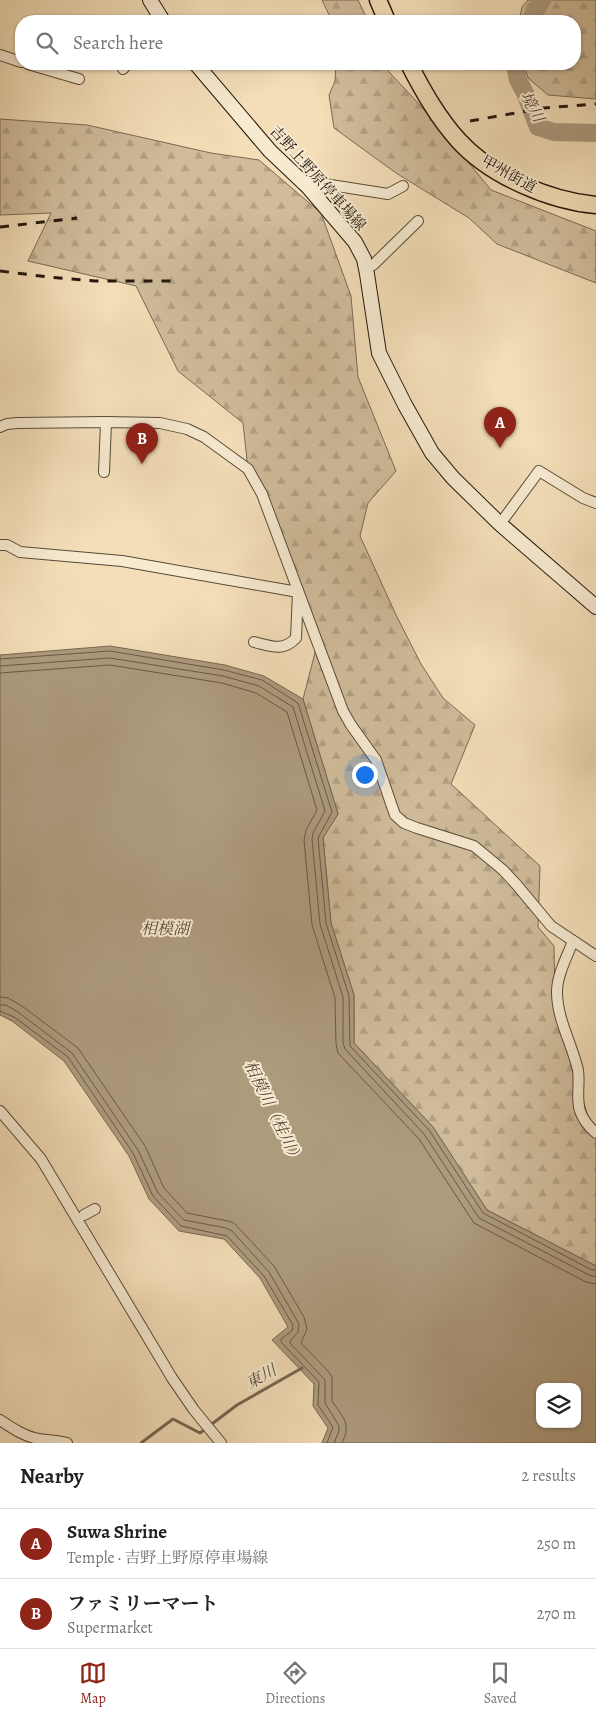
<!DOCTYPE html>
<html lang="en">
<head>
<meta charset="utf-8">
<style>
  body { margin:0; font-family:Alegreya,"Noto Serif JP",serif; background:#f6f6f6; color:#202124 }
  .controls { position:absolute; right:15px; bottom:15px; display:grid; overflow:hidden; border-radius:10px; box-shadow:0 1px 4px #0004 }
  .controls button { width:45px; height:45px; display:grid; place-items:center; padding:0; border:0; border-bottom:1px solid #e0e0e0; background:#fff; color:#202124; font:25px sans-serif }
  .you { position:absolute; left:364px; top:774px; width:18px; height:18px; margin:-12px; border:4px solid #fff; border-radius:50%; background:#1a73e8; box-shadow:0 0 0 8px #1a73e833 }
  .badge { display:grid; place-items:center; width:32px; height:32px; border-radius:50%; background:#8f2418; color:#fff; font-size:16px; font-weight:700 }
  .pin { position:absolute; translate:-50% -41px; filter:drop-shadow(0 1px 2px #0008) }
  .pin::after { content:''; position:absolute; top:26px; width:18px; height:15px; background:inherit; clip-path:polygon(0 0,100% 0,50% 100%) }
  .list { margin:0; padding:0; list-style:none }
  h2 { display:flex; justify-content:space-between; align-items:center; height:65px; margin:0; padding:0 20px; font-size:21px }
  h2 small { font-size:16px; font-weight:400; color:#757577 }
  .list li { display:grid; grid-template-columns:32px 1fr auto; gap:15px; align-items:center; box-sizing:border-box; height:70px; padding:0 20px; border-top:1px solid #e0e0e0 }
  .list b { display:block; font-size:19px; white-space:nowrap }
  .list p { margin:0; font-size:16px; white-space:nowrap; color:#757577 }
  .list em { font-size:16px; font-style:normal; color:#757577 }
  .icon { flex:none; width:28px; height:28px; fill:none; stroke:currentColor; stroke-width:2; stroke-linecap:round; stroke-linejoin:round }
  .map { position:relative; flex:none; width:596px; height:1443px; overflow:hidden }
  .search { position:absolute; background:#fff; box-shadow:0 1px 4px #0004; left:15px; right:15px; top:15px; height:55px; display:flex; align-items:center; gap:12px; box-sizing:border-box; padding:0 18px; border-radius:20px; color:#757577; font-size:19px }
  .sheet { height:205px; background:#fff }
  nav { display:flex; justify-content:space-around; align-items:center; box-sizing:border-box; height:70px; border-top:1px solid #e0e0e0; background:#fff; font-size:14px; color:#757577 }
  nav a { display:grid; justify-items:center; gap:2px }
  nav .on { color:#8f2418 }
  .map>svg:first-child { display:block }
  .forest { fill:url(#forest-firs); stroke:#7a6a54 }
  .water { fill:#ad9b7e; stroke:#766751; fill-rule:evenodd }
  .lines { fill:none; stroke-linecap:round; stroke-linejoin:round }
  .shore { stroke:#685a46; stroke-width:1 }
  .stream { stroke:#766751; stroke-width:3 }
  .river { stroke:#ad9b7e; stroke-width:18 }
  .minor-casing { stroke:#584a38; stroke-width:12 }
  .secondary-casing { stroke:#24180d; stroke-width:16 }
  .trunk-casing { stroke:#24180d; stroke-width:19 }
  .minor { stroke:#f7ead1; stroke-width:10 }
  .secondary { stroke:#f7ead1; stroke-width:14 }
  .trunk { stroke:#f3deb8; stroke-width:16 }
  .rail { stroke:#24180d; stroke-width:3; stroke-dasharray:9 9; stroke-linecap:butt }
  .labels { text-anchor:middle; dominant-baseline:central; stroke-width:4; stroke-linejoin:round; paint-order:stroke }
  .street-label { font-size:15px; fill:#24180d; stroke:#f7ead1 }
  .water-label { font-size:16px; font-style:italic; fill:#5b4c3a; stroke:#f7ead1 }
</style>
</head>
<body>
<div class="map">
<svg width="596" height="1443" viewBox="0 0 596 1443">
  <defs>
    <pattern id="forest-firs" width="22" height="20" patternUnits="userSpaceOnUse" patternTransform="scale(1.25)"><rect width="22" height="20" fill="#d0bc9b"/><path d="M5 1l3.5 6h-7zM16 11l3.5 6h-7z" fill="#b2a184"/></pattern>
  </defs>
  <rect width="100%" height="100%" fill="#f3deb8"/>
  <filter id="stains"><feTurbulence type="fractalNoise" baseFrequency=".004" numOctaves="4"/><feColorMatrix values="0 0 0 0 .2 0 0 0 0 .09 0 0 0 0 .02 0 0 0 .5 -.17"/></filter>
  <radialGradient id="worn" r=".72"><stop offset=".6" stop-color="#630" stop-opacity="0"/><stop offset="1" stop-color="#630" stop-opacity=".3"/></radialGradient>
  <g class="forest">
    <path d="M322 0H358L368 21H332Z"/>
    <path d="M528 0H596V99L548 95 528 78 524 64H575V21H519L522 7Z"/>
    <path d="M336 64H385L389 72 432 118 491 190 596 231V283L497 244 469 218 396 173 334 128 329 95 335 81Z"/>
    <path d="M0 119 87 125 211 153 259 160 321 213 351 296 358 377 396 471 368 503 360 536 396 615 421 664 443 698 475 725 451 784 540 866 538 927 554 946 555 1004 591 1127 596 1140V1266L487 1210 433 1127 354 1043V995L331 923 323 837 338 814 303 699 318 641 248 469 243 423 178 371 136 286 28 261 51 213 0 215Z"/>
  </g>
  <path class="water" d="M110 646 225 665 264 676 303 699 338 814 323 838 331 923 354 995V1043L433 1127 487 1210 596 1266V1443H322L328 1428 313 1406 314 1384 272 1340 288 1327 260 1278 224 1239 179 1231 149 1199 129 1156 64 1061 12 1021 0 1015V655ZM540 1387H577V1424H540Z"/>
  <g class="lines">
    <g class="shore">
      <path d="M0 659 110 651 224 670 262 680 298 703 332 812 318 838 326 923 349 996 350 1046 429 1130 483 1213 592 1270H596"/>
      <path d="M0 666 110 658 223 676 259 686 293 707 325 811 313 833 312 839 320 924 343 997V1043L345 1049 424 1134 479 1218 589 1275 596 1277"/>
      <path d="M0 673 110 665 222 683 256 693 287 712 317 810 306 830 304 840 312 925 335 998 336 1044 338 1053 419 1139 474 1223 586 1282 596 1284"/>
      <path d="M0 997 8 998 22 1006 78 1048 145 1146 164 1188 187 1213 228 1221 234 1223 274 1266 304 1317 307 1329 301 1343 328 1371 332 1377V1401L343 1417 346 1424V1433L342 1443"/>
      <path d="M0 1005H6L18 1012 72 1053 138 1150 158 1193 184 1220 226 1228 232 1231 269 1272 299 1324 298 1332 291 1340 290 1343 325 1380V1403L339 1426V1431L334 1443"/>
      <path d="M0 1011 14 1017 68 1057 133 1153 153 1196 181 1226 227 1236 264 1276 293 1325 292 1331 281 1339V1342L319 1382 318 1405 333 1427 327 1443"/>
    </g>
    <path class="stream" d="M141 1443 173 1419 200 1433 237 1405 302 1368"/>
    <g class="river">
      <path d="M530 21 542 0"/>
      <path d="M515 64 518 80 525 93 538 127 554 132 596 133"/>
    </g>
    <defs>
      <g id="minor">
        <path d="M0 55 21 62"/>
        <path d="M28 64 79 79"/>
        <path d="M123 69 127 64"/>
        <path d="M311 191 318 183 388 194 403 186"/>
        <path d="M365 266 373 265 418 221"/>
        <path d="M0 427 7 424 18 423 106 422 160 423 187 429 204 437 248 469 262 494 343 711 351 725 376 760 395 815 404 823 417 828 474 846 503 870 516 884 551 926 596 956"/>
        <path d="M104 472 106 422"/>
        <path d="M500 524 539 471 583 498 596 503"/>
        <path d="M0 545H7L20 552 122 561 298 592 296 638C283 652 271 646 254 642"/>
        <path d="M573 941C567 957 557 975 557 992 557 1019 572 1044 578 1070 580 1084 576 1098 580 1111 583 1120 589 1127 596 1133"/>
        <path d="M0 1111 41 1159 172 1378 194 1410 221 1443"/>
        <path d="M84 1215 95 1209"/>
        <path d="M0 1420C12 1428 25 1437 39 1439 49 1441 58 1440 67 1443"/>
      </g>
      <g id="secondary">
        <path d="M150 0 163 21"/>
        <path d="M196 64 270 151 308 187 355 242 364 259 367 274 379 353 405 405 432 453 453 478 500 524 596 607"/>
      </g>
      <g id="trunk">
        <path d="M378 0 387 21"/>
        <path d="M409 64C423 91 438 118 459 141 491 176 550 201 596 205"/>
      </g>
    </defs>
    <use href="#minor" class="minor-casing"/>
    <use href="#secondary" class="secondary-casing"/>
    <use href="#trunk" class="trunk-casing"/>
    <use href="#minor" class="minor"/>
    <use href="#secondary" class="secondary"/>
    <use href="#trunk" class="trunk"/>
    <g class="rail">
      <path d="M470 121 544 108 596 104"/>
      <path d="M0 227 77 218"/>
      <path d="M0 271 48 277 95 281H174"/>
    </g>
  </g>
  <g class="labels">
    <g class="street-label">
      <text transform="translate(509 174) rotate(29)">甲州街道</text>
      <text transform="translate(318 178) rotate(48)">吉野上野原停車場線</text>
    </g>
    <g class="water-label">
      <text transform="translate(532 107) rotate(62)">境川</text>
      <text x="165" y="929">相模湖</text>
      <text transform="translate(273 1112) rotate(64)">相模川（桂川）</text>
      <text transform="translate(261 1377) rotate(-29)">東川</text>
    </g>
  </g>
  <rect width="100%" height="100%" filter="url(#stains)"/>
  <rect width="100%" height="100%" fill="url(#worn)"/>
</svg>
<div class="controls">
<button><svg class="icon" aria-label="layers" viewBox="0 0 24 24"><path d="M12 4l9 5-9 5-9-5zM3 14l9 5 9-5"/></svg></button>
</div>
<div class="you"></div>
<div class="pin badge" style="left:500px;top:448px">A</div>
<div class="pin badge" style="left:142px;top:464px">B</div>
<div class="search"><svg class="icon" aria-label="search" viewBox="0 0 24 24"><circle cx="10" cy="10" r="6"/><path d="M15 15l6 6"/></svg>Search here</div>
</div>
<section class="sheet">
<h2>Nearby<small>2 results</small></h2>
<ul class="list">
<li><span class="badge">A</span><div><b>Suwa Shrine</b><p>Temple · 吉野上野原停車場線</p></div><em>250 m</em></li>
<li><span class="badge">B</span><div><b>ファミリーマート</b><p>Supermarket</p></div><em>270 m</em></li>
</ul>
</section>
<nav>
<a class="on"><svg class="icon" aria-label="map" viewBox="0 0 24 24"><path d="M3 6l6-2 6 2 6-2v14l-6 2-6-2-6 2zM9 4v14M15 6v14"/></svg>Map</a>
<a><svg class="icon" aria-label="directions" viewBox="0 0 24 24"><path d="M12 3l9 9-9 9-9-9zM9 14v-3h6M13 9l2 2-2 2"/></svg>Directions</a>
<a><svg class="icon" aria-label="saved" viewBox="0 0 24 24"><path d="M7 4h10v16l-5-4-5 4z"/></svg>Saved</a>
</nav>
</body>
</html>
